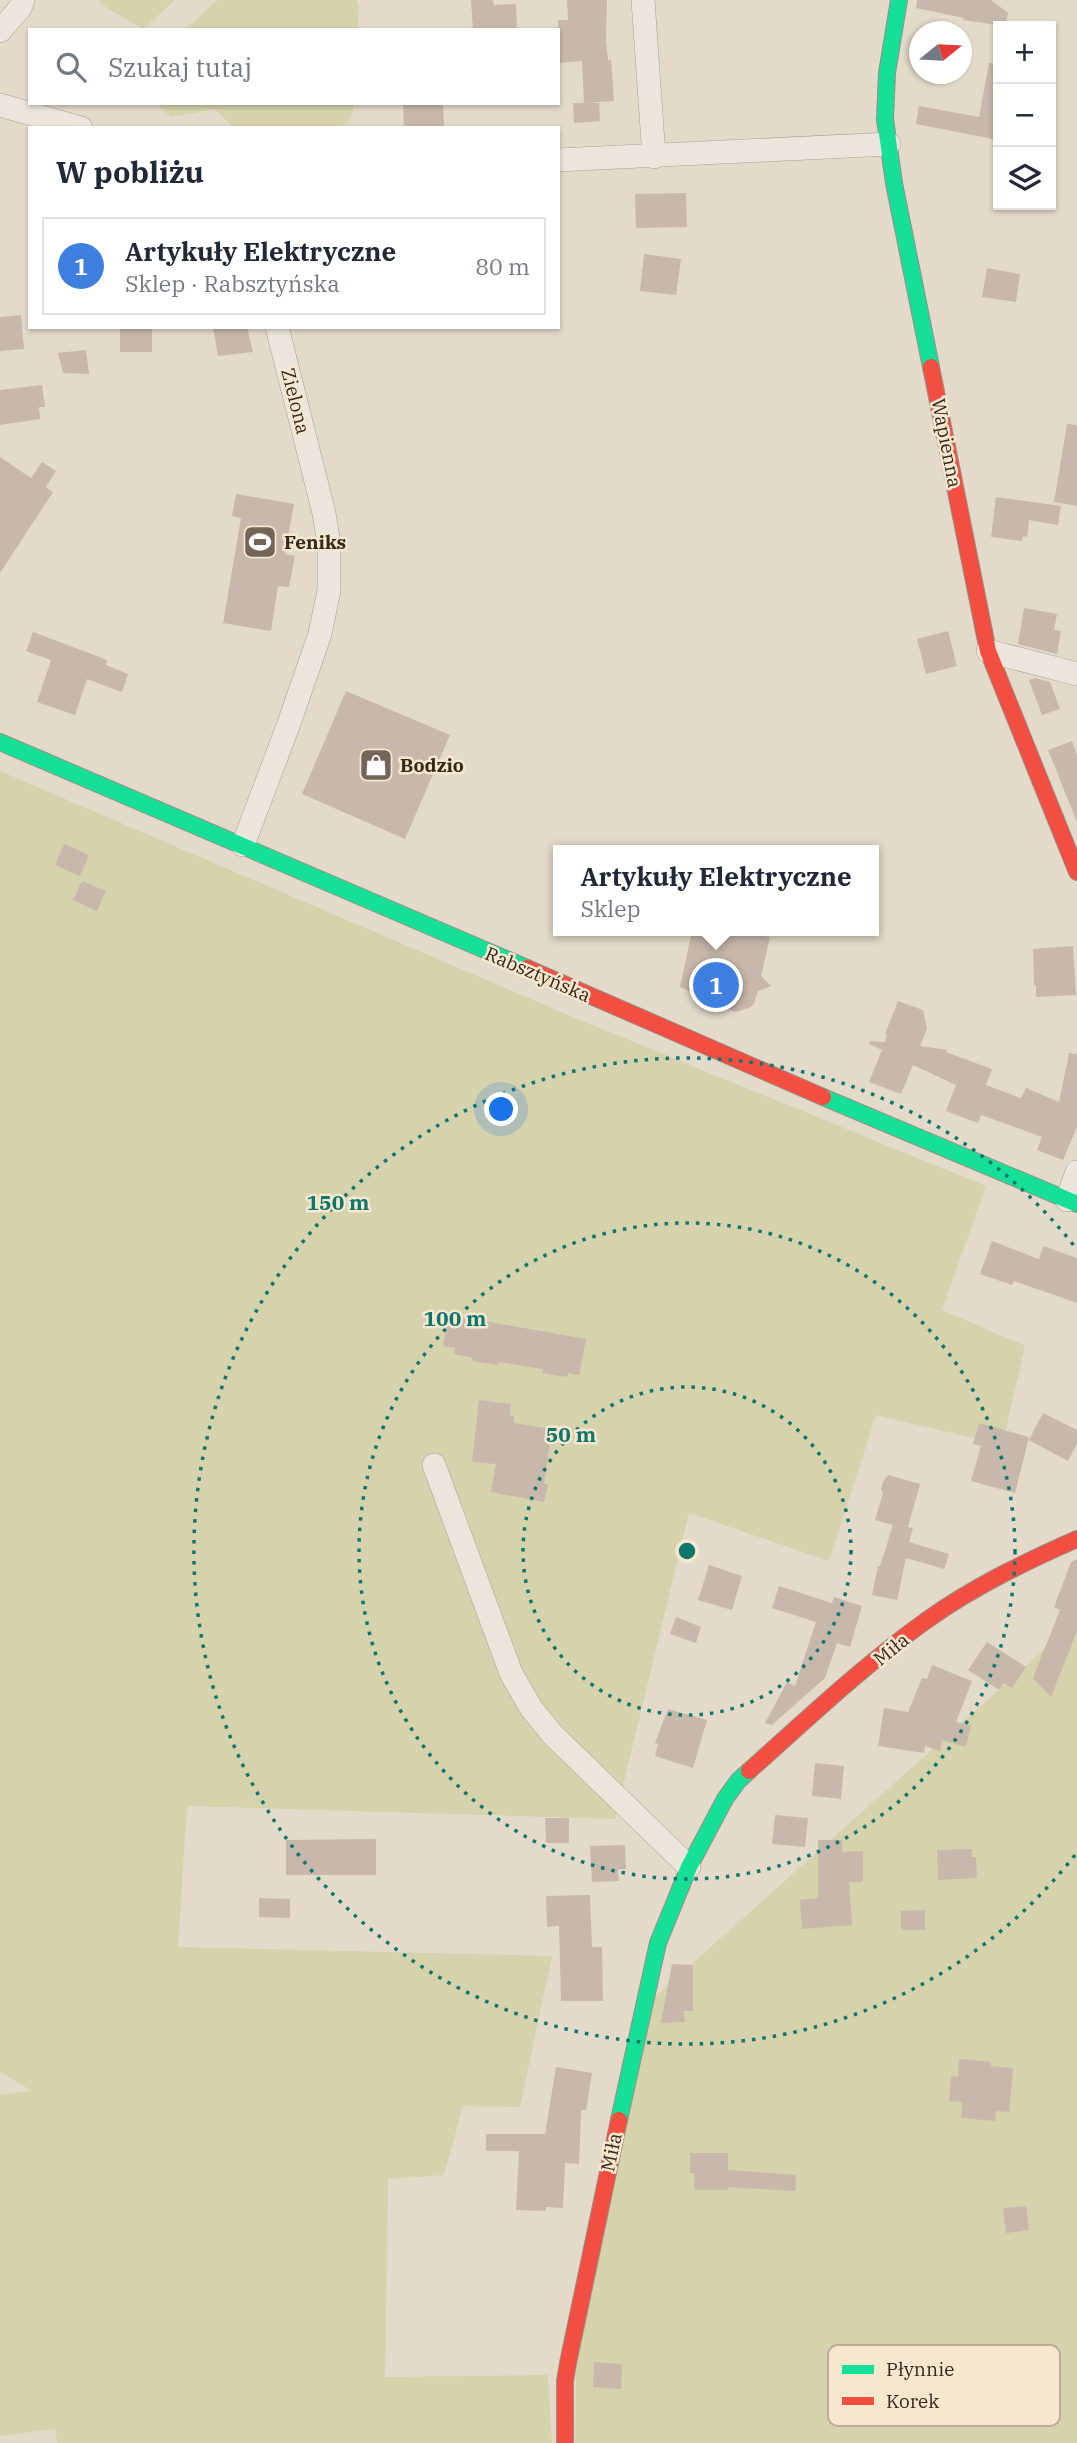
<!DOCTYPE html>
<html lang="pl">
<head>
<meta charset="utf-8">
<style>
  body { margin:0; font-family:"IBM Plex Serif",serif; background:#f2f2f3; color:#1f2937 }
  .controls { position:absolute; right:21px; top:21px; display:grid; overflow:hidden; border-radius:0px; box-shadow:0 2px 5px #0004 }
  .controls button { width:63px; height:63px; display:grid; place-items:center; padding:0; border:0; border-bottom:2px solid #e0e1e3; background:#fff; color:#1f2937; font:35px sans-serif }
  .compass { position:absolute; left:909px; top:21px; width:63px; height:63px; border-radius:50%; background:#fff; box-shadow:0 2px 5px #0004; rotate:72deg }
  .you { position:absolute; left:502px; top:1110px; width:24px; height:24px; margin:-18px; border:5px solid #fff; border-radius:50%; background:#1a73e8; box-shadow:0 0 0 10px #1a73e833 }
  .badge { display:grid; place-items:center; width:46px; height:46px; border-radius:50%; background:#ea580c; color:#fff; font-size:23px; font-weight:700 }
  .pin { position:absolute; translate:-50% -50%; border:4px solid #fff; box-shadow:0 2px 7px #0006 }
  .popup { position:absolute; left:553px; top:845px; width:326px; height:91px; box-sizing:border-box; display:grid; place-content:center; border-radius:0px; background:#fff; filter:drop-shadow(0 2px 5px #0005); font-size:23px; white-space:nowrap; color:#747a83 }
  .popup b { font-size:26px; color:#1f2937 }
  .popup::after { content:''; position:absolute; left:50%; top:100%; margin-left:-14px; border:14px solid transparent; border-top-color:#fff }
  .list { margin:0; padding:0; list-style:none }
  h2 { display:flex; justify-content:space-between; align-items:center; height:91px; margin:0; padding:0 28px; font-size:30px }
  h2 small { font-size:23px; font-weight:400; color:#747a83 }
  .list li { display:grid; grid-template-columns:46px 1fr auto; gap:21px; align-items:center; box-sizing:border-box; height:98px; margin:0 14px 14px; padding:0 14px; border:2px solid #e0e1e3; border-radius:0px }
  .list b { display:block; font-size:26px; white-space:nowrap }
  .list p { margin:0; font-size:23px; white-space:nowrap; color:#747a83 }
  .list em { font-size:23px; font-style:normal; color:#747a83 }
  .icon { flex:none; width:38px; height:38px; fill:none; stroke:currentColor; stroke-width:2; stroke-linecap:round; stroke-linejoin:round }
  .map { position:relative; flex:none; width:1077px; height:2443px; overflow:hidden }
  .search { position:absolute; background:#fff; box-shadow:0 2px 5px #0004; left:28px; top:28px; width:532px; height:77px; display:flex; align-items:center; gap:18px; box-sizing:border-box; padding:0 24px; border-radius:0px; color:#747a83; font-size:26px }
  .panel { position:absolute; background:#fff; box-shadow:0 2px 5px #0004; left:28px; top:126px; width:532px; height:203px; border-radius:0px }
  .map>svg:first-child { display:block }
  .green { fill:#d5d2ac }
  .building { fill:#c7b8ab }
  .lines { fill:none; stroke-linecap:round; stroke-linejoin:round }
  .street-casing { stroke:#a99f94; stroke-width:24 }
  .fast-casing { stroke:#988f84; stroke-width:18 }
  .jam-casing { stroke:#988f84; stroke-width:18 }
  .street { stroke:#ebe5dc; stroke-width:23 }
  .fast { stroke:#16e098; stroke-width:16 }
  .jam { stroke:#f24e42; stroke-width:16 }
  .ring { fill:none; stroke:#0f766e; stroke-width:3.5; stroke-dasharray:3.5 7 }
  .labels { text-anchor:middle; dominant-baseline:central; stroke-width:5; stroke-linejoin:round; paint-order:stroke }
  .street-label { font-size:19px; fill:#36271c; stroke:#f5e8cf }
  .poi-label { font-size:19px; font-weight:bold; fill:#36271c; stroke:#f5e8cf; text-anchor:start }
  .key { fill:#f5e8cf; stroke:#bcae99; stroke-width:2 }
  .key-label { font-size:19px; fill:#36271c }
  .centre { fill:#0f766e; stroke:#f5e8cf; stroke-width:3.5 }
  .ring-label { font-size:21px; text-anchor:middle; font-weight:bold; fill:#0f766e; stroke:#f5e8cf; stroke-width:5; stroke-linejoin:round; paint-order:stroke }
</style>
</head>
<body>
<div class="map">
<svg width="1077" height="2443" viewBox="0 0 1077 2443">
  <rect width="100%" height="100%" fill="#e4daca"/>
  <g class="green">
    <path d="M99 0H175L143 29 107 8Z"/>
    <path d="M217 0H357L359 7 358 30H185Z"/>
    <path d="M155 103H354L351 119 339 128H234L215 109 171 117Z"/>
    <path d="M0 771 575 1018 986 1186 942 1310 1025 1346 1002 1445 876 1415 829 1561 689 1513 615 1819 187 1806 178 1947 552 1956 520 2107 463 2106 444 2175 388 2179 385 2377 548 2375 552 2443H57L55 2429 0 2436V2095L32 2091 0 2072Z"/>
    <path d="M1077 1620V2443H575L576 2368 638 2012Z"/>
  </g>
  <g class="building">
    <path d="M471 0H493L494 5 516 4 517 30H473Z"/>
    <path d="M567 0H607L606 40 608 60H611L614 101 585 103H599L600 121 574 123 573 103H584L582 61 558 63V20H568Z"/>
    <path d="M917 0H991L1008 13 1005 26 963 20 964 18 916 8Z"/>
    <path d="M989 63 998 64V140L916 124 919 106 979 117Z"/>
    <path d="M403 103H443L444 126 404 127Z"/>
    <path d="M686 193 687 227 636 228 635 194Z"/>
    <path d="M644 254 681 259 676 295 640 291Z"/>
    <path d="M987 268 1020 274 1016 302 982 297Z"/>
    <path d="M21 315 24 349 0 351V317Z"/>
    <rect x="120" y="327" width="32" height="25"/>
    <path d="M213 327H247L253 352 218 356Z"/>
    <path d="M86 350 89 374 63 373 58 353Z"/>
    <path d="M42 385 45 407H39L40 419 0 425V390Z"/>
    <path d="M1067 424 1077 425V506L1054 502Z"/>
    <path d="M0 457 31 478 42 462 56 471 46 487 53 492 0 573Z"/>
    <path d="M236 494 294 504 285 554 295 556 289 587 278 586 271 631 223 623 241 518 232 516Z"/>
    <path d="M996 497 1061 506 1058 525 1029 520 1027 537 1023 536 1022 541 991 537Z"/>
    <path d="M1024 608 1057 614 1054 630 1061 631 1057 654 1018 644Z"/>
    <path d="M948 631 957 666 926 674 917 639Z"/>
    <path d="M33 632 107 660 106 665 128 674 122 692 87 679 75 715 37 702 51 660 26 651Z"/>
    <path d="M1035 678 1050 682 1060 709 1042 715 1029 680Z"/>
    <path d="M346 691 450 735 405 839 302 794Z"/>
    <path d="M1072 741 1077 755V822L1048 750Z"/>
    <path d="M64 844 89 855 80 876 55 865Z"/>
    <path d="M82 881 106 891 97 911 73 900Z"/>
    <path d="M692 931H740L770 937 761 976 771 986 758 991 754 1004 749 1008 735 1012 680 987Z"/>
    <path d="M1073 946 1076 995 1036 997V985H1034L1033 949Z"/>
    <path d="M898 1001 923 1010 927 1029 920 1046 948 1050 946 1052 992 1069 986 1085 1021 1098 1026 1088 1059 1102 1069 1053 1077 1054V1127L1063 1160 1037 1150 1042 1137 981 1115 978 1123 946 1111 956 1085 913 1065 901 1094 869 1082 882 1050 869 1044 870 1041 885 1042 887 1035 885 1034Z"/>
    <path d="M992 1241 1039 1259 1043 1246 1077 1258V1303L1014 1281 1012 1285 980 1274Z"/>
    <path d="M461 1317 586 1339 579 1375 568 1373 567 1377 542 1373 543 1369 498 1362V1365L472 1361 473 1358 454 1354 455 1348 443 1346 447 1321 460 1323Z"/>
    <path d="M479 1400 511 1404 510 1416H514V1423L552 1429 544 1484H548L544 1502 491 1492 496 1464 472 1462Z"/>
    <path d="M1043 1413 1077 1430V1444L1068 1461 1029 1440Z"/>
    <path d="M979 1423 1029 1437 1015 1493 971 1481 981 1446 973 1444Z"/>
    <path d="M888 1475 920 1484 908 1527 913 1528 909 1542 949 1554 944 1569 906 1558 897 1600 872 1595 878 1566H880L893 1525 875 1520 883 1493 881 1489 883 1482Z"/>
    <path d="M1077 1559V1631L1051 1697 1033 1678 1060 1610 1054 1607 1071 1562Z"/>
    <path d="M709 1565 742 1576 732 1610 698 1600Z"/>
    <path d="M779 1586 832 1603 834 1597 862 1606 850 1647 837 1643 825 1678 772 1725 765 1723 787 1682 795 1686 816 1622 772 1608Z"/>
    <path d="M676 1617 701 1627 696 1643 670 1634Z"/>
    <path d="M987 1642 1026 1667 1012 1688 1004 1683 999 1690 968 1670Z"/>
    <path d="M932 1665 972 1681 956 1722 971 1725 966 1747 942 1740 940 1751 925 1746 924 1753 878 1746 884 1708 908 1712 922 1678 927 1679Z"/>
    <path d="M668 1709 707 1720 693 1768 655 1756 658 1744 655 1743Z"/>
    <path d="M815 1763 844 1766 841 1799 812 1796Z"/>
    <path d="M775 1815 808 1818 805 1847 772 1844Z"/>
    <path d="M545 1818H569V1843H546Z"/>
    <path d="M376 1839V1875H286V1840Z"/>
    <path d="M818 1840H842V1852L863 1851V1882H849L852 1925 802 1929 800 1900 818 1898Z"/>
    <path d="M625 1845 626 1869H618L619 1881 592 1882 590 1846Z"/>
    <path d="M972 1849V1857H976L977 1878 938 1880 937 1850Z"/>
    <path d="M590 1895 592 1947H602L603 2001H561L559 1926 547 1927 546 1896Z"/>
    <path d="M259 1898 290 1899V1918L259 1917Z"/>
    <path d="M925 1910V1930H901V1911Z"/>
    <path d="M672 1964 693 1965V2011H684L685 2022 661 2023Z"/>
    <path d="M959 2059 991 2062V2066L1013 2068 1009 2112 996 2111 995 2121 961 2118 962 2102 949 2101 951 2076 958 2077Z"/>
    <path d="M556 2067 592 2073 586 2110H581L579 2164 565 2163 563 2208 546 2207V2211L516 2210 519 2151H486V2134H545Z"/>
    <path d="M690 2153H728V2170L796 2175 795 2191 728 2187V2190H695L694 2173H690Z"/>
    <path d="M1026 2206 1029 2230 1006 2233 1003 2208Z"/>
    <path d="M594 2362 622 2364 621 2389 593 2387Z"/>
  </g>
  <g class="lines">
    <defs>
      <g id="street">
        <path d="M643 0 654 157"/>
        <path d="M0 31 20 8 23 0"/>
        <path d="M0 105 81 128"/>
        <path d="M558 160 889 144"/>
        <path d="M988 651 1077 674"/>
        <path d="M243 845 288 726 320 634 329 590V544L324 513 277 327"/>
        <path d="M1067 1200 1077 1172"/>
        <path d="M434 1465 511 1673 531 1708 553 1735 689 1867"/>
      </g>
      <g id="fast">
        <path d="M899 0 887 73 885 119 894 183 931 367"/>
        <path d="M0 742 527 968"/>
        <path d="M823 1097 1077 1204"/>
        <path d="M619 2120 658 1943 689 1867 725 1799 738 1781 749 1771"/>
      </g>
      <g id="jam">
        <path d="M931 367 988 651 1077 872"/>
        <path d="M527 968 823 1097"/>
        <path d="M749 1771C807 1719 864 1665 927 1620 973 1587 1025 1562 1077 1539"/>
        <path d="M565 2443V2381L568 2363 619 2120"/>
      </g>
    </defs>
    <use href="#street" class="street-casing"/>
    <use href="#fast" class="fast-casing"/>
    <use href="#jam" class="jam-casing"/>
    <use href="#street" class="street"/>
    <use href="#fast" class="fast"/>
    <use href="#jam" class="jam"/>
  </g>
  <g class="ring">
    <circle cx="687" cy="1551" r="164"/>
    <circle cx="687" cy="1551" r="328"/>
    <path d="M1075 1855A493 493 0 1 1 1075 1247"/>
  </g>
  <defs>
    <symbol id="stadium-square" viewBox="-11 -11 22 22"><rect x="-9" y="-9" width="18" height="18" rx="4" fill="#736659" stroke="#f5e8cf"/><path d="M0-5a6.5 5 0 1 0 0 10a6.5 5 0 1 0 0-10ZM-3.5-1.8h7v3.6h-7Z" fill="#fff"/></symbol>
    <symbol id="shop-square" viewBox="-11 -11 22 22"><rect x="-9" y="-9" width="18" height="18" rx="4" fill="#736659" stroke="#f5e8cf"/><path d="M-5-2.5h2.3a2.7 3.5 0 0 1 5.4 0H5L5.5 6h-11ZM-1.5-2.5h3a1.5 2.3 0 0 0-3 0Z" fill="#fff"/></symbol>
  </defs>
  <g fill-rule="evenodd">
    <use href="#stadium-square" x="241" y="523" width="38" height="38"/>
    <use href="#shop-square" x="357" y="746" width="38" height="38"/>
  </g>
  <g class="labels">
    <g class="street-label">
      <text transform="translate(296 401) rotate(76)">Zielona</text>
      <text transform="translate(947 443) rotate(79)">Wapienna</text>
      <text transform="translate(538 974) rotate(23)">Rabsztyńska</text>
      <text transform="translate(891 1649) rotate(-39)">Miła</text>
      <text transform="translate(611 2152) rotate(-78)">Miła</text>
    </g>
    <g class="poi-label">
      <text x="284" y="542">Feniks</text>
      <text x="400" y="765">Bodzio</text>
    </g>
  </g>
  <rect x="828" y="2345" width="232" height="81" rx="10" class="key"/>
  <rect x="842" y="2365" width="32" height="9" fill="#16e098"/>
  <rect x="842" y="2397" width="32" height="8" fill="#f24e42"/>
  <g class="key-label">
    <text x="886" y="2376">Płynnie</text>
    <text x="886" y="2408">Korek</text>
  </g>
  <circle cx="687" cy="1551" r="10" class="centre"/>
  <g class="ring-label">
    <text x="338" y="1210">150 m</text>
    <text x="455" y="1326">100 m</text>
    <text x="571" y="1442">50 m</text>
  </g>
</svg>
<div class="controls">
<button>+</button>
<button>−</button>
<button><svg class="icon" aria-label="layers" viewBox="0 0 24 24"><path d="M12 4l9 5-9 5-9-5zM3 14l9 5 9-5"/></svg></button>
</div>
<svg class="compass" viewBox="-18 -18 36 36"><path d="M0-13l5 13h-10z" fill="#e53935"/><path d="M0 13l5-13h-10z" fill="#747a83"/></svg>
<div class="you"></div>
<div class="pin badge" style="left:716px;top:985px;background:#3f7fe0">1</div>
<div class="popup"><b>Artykuły Elektryczne</b>Sklep</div>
<div class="search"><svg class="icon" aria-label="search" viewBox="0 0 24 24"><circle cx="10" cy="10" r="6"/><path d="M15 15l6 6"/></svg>Szukaj tutaj</div>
<section class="panel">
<h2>W pobliżu<small></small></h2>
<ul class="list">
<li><span class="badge" style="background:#3f7fe0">1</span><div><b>Artykuły Elektryczne</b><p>Sklep · Rabsztyńska</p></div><em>80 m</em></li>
</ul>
</section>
</div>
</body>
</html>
